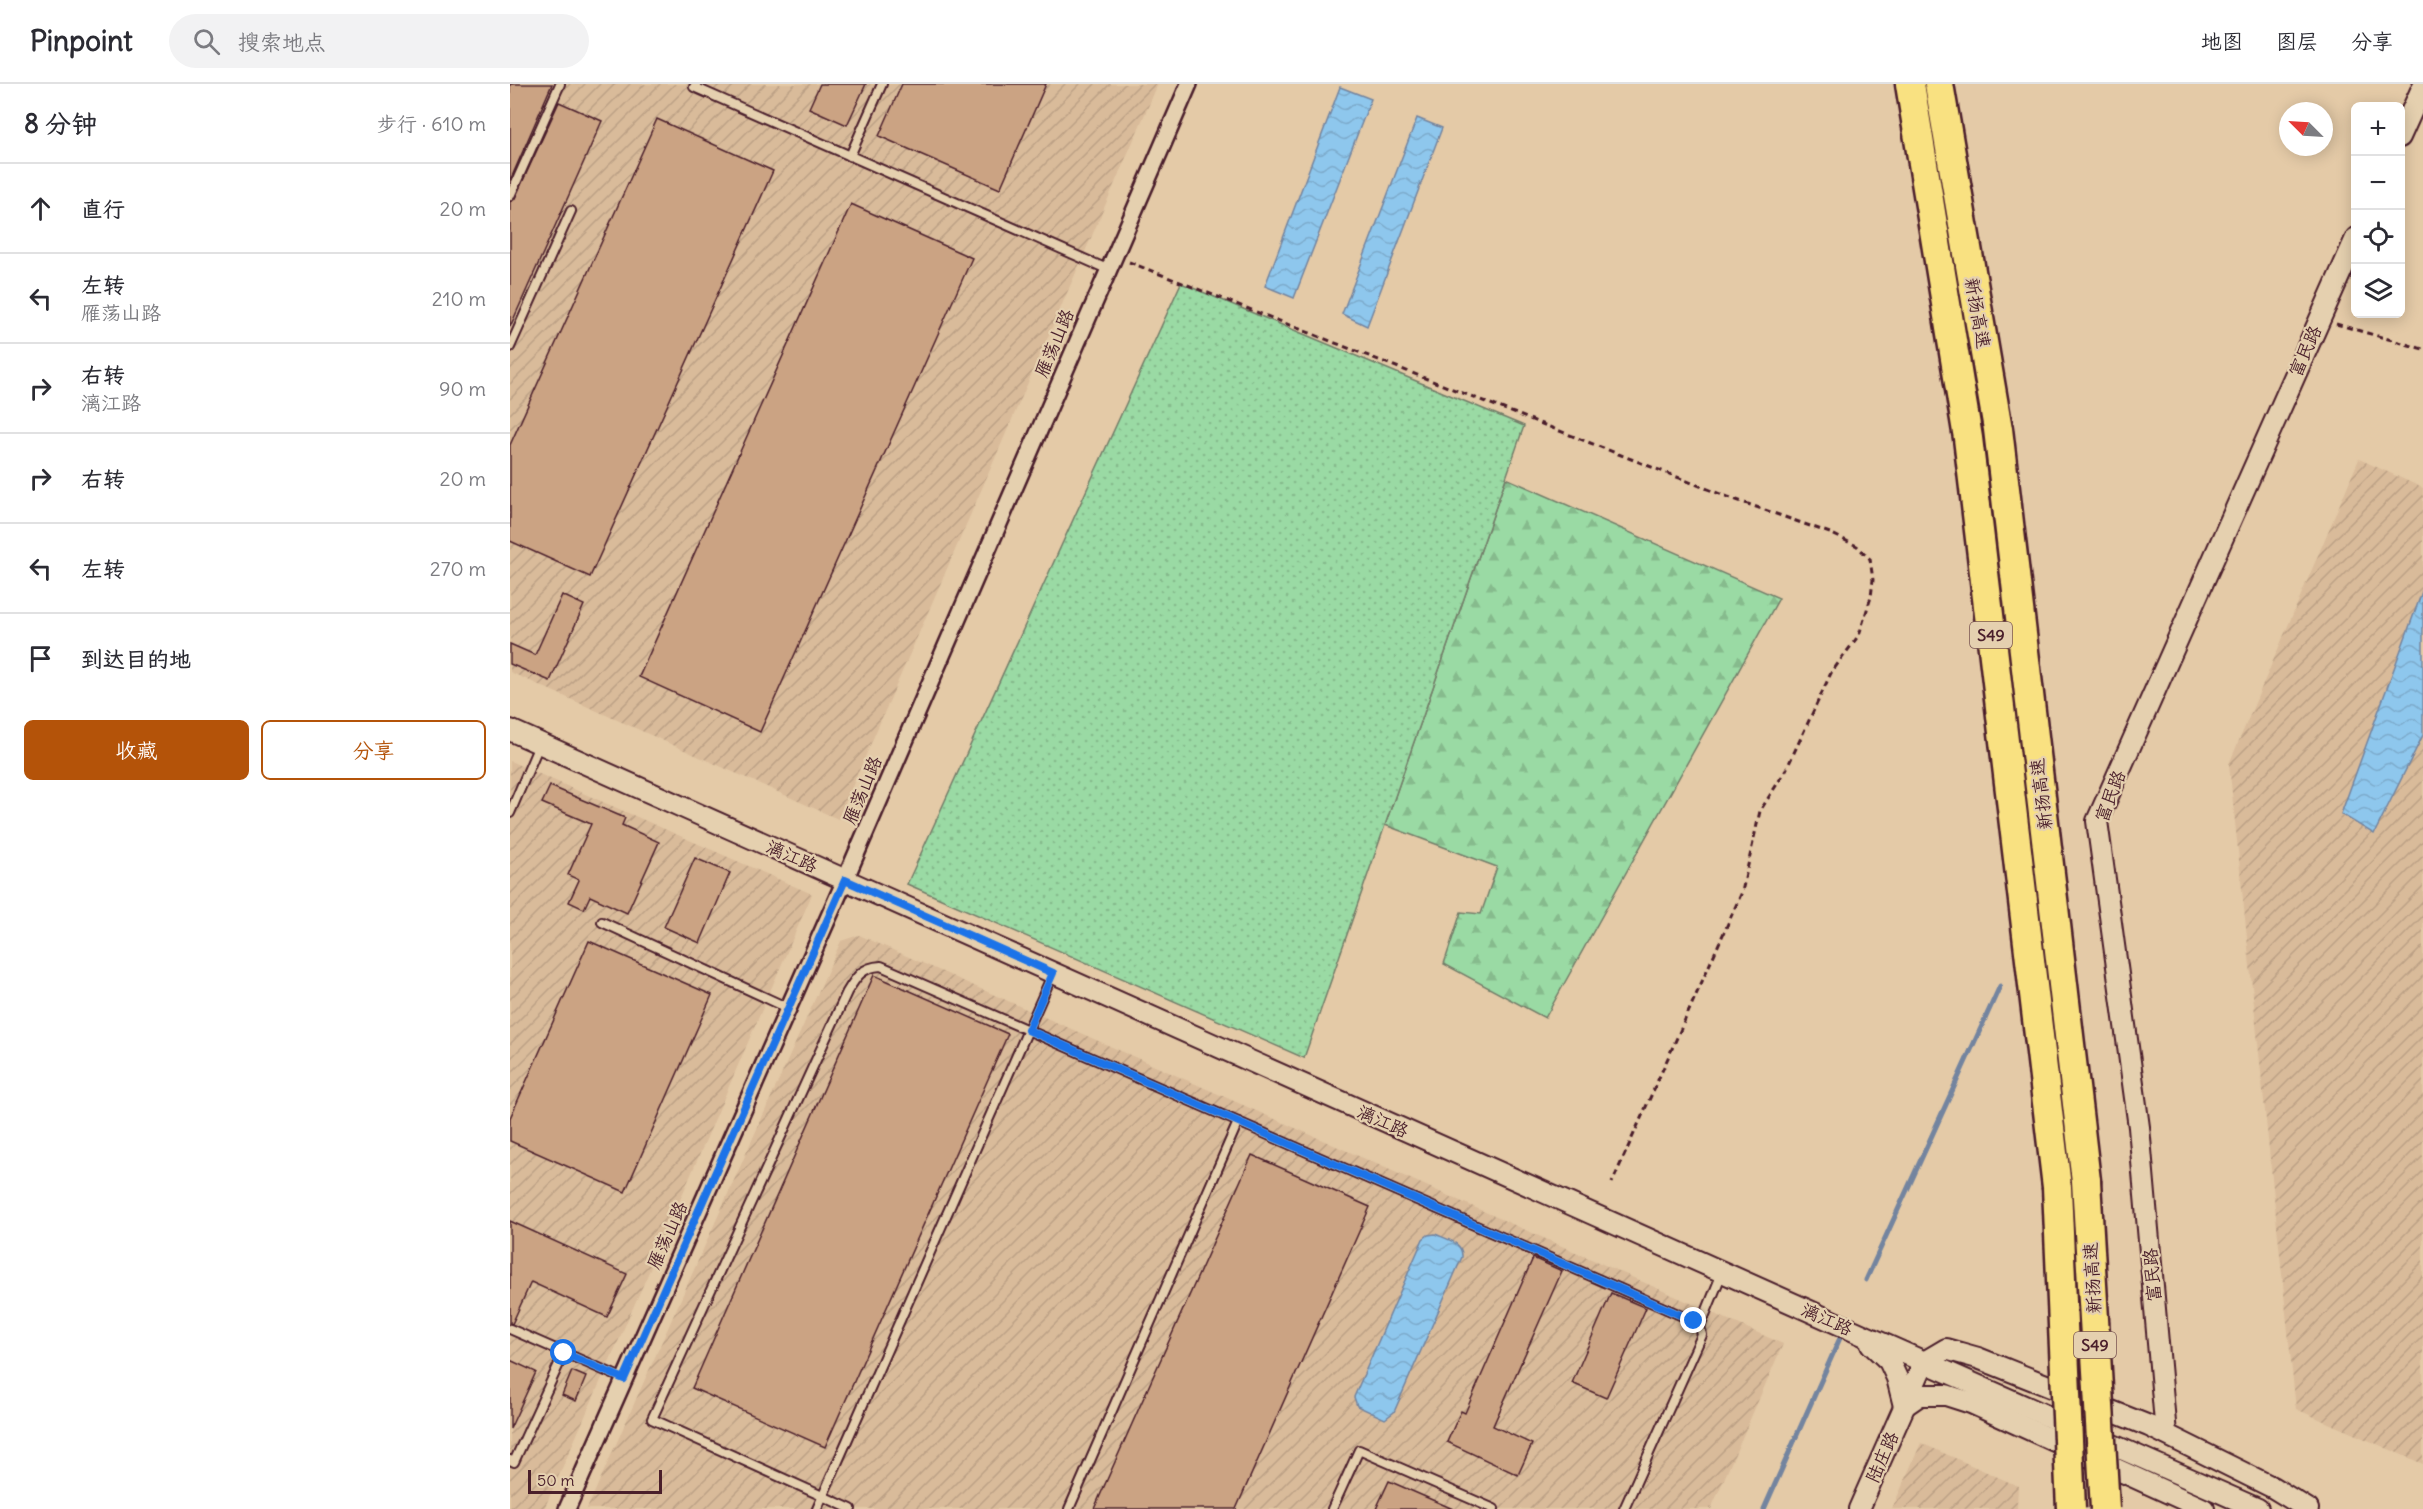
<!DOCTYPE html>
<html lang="zh">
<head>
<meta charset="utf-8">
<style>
  body { margin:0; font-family:Delius,"LXGW WenKai TC",sans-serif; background:#f2f2f3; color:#2b2b33 }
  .controls { position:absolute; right:18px; top:18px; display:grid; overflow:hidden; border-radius:9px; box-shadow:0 3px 15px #0003 }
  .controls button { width:54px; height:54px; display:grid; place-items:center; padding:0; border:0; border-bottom:2px solid #e1e1e2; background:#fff; color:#2b2b33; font:30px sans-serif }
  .compass { position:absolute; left:1769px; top:18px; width:54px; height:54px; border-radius:50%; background:#fff; box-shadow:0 3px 15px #0003; rotate:294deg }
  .scale { position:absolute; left:18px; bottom:15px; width:134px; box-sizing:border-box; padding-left:6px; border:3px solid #4a1f2b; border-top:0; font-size:16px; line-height:21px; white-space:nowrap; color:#4a1f2b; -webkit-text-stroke:4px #e5d0af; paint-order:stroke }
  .stop { position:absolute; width:18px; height:18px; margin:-14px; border:4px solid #1a73e8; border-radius:50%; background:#fff }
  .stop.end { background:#1a73e8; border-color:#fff; box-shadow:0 2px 6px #0008 }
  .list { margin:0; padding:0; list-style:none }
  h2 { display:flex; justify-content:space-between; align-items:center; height:78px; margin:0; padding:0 24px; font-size:26px }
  h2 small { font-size:20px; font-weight:400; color:#7c7c81 }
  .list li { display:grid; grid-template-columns:39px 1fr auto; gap:18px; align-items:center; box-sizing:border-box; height:90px; padding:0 24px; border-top:2px solid #e1e1e2 }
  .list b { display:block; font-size:22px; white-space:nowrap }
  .list p { margin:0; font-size:20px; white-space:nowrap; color:#7c7c81 }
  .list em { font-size:20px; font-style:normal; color:#7c7c81 }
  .actions { display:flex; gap:12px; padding:18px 24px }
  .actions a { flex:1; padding:14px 0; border:2px solid #b45309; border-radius:9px; text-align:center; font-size:21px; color:#b45309 }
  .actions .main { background:#b45309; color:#fff }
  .icon { flex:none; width:33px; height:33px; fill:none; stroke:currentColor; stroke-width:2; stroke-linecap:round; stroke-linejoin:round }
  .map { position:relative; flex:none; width:1913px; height:1425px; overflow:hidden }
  header { display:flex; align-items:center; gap:36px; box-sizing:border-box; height:84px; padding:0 30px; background:#fff; border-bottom:2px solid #e1e1e2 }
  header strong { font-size:28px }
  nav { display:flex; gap:33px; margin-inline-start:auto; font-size:21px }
  .search { width:420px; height:54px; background:#f2f2f3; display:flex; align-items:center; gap:15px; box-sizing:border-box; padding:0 21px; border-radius:33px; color:#7c7c81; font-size:22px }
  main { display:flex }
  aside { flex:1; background:#fff }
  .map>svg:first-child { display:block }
  .industrial { fill:url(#industrial-furrows) }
  .forest { fill:url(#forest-firs); stroke:#727c68; stroke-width:1.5 }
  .garden { fill:url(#garden-dots); stroke:#727c68; stroke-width:1.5 }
  .water { fill:url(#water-waves); stroke:#73849f; stroke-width:1.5 }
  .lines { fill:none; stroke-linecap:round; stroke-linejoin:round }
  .stream { stroke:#73849f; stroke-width:5 }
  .building { fill:#cba383; stroke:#4a1f2b; stroke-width:1.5 }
  .service-casing { stroke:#4a1f2b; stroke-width:12 }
  .minor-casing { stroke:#4a1f2b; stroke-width:20 }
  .tertiary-casing { stroke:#4a1f2b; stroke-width:24 }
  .motorway-casing { stroke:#4a1f2b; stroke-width:33 }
  .path { stroke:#4a1f2b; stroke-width:3; stroke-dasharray:6 4.5; stroke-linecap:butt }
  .service { stroke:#e5d0af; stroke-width:8 }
  .minor { stroke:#e5d0af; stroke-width:15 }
  .tertiary { stroke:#e5d0af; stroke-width:20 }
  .motorway { stroke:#f9e181; stroke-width:28 }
  .motorway-bridge-casing { stroke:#4a1f2b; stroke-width:33; stroke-linecap:butt }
  .motorway-bridge { stroke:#f9e181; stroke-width:28 }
  .route { stroke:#1a73e8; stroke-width:8 }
  .labels { text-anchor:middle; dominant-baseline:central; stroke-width:4.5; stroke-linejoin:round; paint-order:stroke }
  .shield { fill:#e5d0af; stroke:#785453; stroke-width:1.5 }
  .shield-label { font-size:16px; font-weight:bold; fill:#4a1f2b }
  .street-label { font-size:18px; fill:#4a1f2b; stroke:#e5d0af }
</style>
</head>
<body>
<header>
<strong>Pinpoint</strong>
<div class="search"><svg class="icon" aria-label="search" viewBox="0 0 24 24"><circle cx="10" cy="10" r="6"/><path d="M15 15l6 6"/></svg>搜索地点</div>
<nav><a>地图</a><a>图层</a><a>分享</a></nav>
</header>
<main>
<aside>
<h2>8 分钟<small>步行 · 610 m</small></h2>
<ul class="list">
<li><svg class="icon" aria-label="ahead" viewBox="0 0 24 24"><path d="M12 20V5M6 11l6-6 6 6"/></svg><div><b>直行</b></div><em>20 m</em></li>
<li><svg class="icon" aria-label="left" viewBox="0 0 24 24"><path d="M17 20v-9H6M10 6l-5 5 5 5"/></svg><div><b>左转</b><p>雁荡山路</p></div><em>210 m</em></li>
<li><svg class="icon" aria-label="right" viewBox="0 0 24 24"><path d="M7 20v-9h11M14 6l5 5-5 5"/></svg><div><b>右转</b><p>漓江路</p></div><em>90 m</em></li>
<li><svg class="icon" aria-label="right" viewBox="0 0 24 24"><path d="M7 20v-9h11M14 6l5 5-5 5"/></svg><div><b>右转</b></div><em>20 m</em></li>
<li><svg class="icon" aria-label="left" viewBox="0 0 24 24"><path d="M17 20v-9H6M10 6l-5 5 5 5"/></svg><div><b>左转</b></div><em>270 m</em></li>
<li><svg class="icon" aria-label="arrive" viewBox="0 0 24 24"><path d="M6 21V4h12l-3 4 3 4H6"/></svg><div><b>到达目的地</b></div></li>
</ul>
<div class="actions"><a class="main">收藏</a><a>分享</a></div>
</aside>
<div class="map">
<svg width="1913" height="1425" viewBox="0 0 1913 1425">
  <defs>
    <pattern id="industrial-furrows" width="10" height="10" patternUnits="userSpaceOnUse" patternTransform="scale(1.5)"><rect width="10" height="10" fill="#d9bb9a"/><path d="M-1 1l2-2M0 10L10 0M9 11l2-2" fill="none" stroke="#bca085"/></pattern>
    <pattern id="forest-firs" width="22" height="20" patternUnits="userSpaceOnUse" patternTransform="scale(1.5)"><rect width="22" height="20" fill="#9adaa4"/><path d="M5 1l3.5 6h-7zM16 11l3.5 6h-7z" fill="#86bb8d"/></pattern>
    <pattern id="garden-dots" width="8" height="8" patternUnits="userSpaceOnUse" patternTransform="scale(1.5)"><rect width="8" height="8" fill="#9adaa4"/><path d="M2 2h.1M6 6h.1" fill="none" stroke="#86bb8d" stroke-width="1.8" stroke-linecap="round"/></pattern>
    <pattern id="water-waves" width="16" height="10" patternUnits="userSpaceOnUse" patternTransform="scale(1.5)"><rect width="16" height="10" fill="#8ec7ed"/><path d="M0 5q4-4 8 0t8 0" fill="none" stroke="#7caacb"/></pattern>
  </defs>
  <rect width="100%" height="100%" fill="#e4caa7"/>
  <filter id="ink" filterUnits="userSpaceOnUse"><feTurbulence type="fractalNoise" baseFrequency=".0167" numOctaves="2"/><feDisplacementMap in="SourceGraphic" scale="12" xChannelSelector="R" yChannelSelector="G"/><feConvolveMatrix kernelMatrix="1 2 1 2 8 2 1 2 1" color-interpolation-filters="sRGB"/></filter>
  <g filter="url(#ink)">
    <g class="industrial">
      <path d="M0 0H648L328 735 0 588Z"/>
      <path d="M1849 375 1913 404V1380L1786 1325 1719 680Z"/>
      <path d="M0 677 302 810 138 1190 34 1425H0Z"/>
      <path d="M349 851 1273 1260 1201 1425H77L331 857Z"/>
      <path d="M1411 1359 1508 1402 1507 1425H1382Z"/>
    </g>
    <path class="forest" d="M996 394 1269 514 1035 934 934 880 951 828 971 830 987 783 875 741Z"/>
    <path class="garden" d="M671 199 1014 342 794 974 397 800Z"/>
    <g class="water">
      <path d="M830 3 861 15 784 214 755 202Z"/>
      <path d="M907 34 932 44 857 242 832 230Z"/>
      <path d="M1913 505V651L1864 750 1831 730Z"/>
      <path d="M925 1150C936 1155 953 1158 952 1173L884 1328 875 1335 847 1322 844 1313 913 1155 918 1151Z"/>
    </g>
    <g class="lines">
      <g class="stream">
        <path d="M1356 1196 1490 902"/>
        <path d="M1254 1425 1330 1254"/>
      </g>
    </g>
    <g class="building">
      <path d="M0 0H42L0 97Z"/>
      <path d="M310 0H356L337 41 299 24Z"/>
      <path d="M392 0H536L490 105 369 52Z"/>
      <path d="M49 18 92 37 0 243V118L5 114Z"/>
      <path d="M147 35 263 87 80 493 0 457V361Z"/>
      <path d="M341 120 462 174 250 648 129 593Z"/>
      <path d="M52 511 74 521 40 597 0 580V560L25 571Z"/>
      <path d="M40 702 115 734 112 741 149 758 117 829 80 812 74 825 59 818 69 796 58 791 81 740 32 719Z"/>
      <path d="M185 774 220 789 190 859 154 843Z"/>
      <path d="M79 857 202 911 115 1108 0 1057V1034Z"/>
      <path d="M364 891 498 950 315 1363 182 1304Z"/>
      <path d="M742 1071 860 1123 726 1425H584Z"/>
      <path d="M0 1137 117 1190 97 1233 21 1198 2 1240 0 1239Z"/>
      <path d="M1023 1174 1052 1187 983 1342 1022 1360 1008 1391 937 1358 951 1327 955 1329Z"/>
      <path d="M1101 1209 1136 1224 1096 1314 1062 1299Z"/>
      <path d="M0 1276 26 1288 0 1345Z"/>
      <path d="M62 1287 76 1293 66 1317 52 1311Z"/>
      <path d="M879 1397 943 1425H866Z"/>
    </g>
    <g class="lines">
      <defs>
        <g id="service">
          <path d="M186 0 184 3 597 185"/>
          <path d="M340 72 372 0"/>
          <path d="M0 112 50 0"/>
          <path d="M0 263 61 127"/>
          <path d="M0 729 29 661"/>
          <path d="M92 838 278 924"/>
          <path d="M1190 1243 1212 1189"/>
          <path d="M0 1245 114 1295"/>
          <path d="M0 1376 4 1378 54 1269"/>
          <path d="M307 1425 543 889"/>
          <path d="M341 1425 142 1335 337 908C346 893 352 883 371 882L1184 1237 1190 1243 1192 1251 1114 1425"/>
          <path d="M559 1425 728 1038"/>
          <path d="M822 1425 849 1366 984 1425"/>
        </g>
        <path id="minor" d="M57 1425 335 796 679 0"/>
        <g id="tertiary">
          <path d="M1890 53 1913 2"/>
          <path d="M0 646 1351 1250 1748 1425"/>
          <path d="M1361 1260 1379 1277 1387 1294 1394 1322"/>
          <path d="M1394 1322 1410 1311H1436L1461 1319 1694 1425"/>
          <path d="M1656 1350 1629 1043 1587 737 1846 154"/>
          <path d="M1349 1425 1414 1278 1436 1265 1468 1274 1639 1342 1762 1403 1798 1425"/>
        </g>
        <g id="motorway">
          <path d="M1400 0 1458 354 1547 1103"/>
          <path d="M1429 0 1488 345 1576 1097"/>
        </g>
      </defs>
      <use href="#service" class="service-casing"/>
      <use href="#minor" class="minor-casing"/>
      <use href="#tertiary" class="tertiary-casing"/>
      <use href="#motorway" class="motorway-casing"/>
      <g class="path">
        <path d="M619 178 1218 413 1320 449 1347 462 1360 475 1363 496 1361 513 1349 551 1321 589 1276 686 1250 727 1232 808 1102 1099"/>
        <path d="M1826 240 1913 265"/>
      </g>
      <use href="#service" class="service"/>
      <use href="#minor" class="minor"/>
      <use href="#tertiary" class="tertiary"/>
      <use href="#motorway" class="motorway"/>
      <defs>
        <g id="motorway-bridge">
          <path d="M1576 1097 1595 1425"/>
          <path d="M1547 1103 1561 1425"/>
        </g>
      </defs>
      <use href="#motorway-bridge" class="motorway-bridge-casing"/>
      <use href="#motorway-bridge" class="motorway-bridge"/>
    </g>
  </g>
  <g class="lines" filter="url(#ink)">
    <path class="route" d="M54 1269 114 1295 335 796 543 889 518 946 1184 1237"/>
  </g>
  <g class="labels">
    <g class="shield">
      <rect x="1460" y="538" width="42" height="26" rx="4.5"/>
      <rect x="1564" y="1248" width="42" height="26" rx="4.5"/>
    </g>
    <g class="shield-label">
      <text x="1481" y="551">S49</text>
      <text x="1585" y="1261">S49</text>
    </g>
    <g class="street-label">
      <text transform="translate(1468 229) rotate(80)">新扬高速</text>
      <text transform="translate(544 259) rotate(-67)">雁荡山路</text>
      <text transform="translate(1795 267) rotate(-66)">富民路</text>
      <text transform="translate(352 706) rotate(-67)">雁荡山路</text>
      <text transform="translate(1531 710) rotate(-97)">新扬高速</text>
      <text transform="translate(1600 712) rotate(-69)">富民路</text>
      <text transform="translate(282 772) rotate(24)">漓江路</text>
      <text transform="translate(873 1037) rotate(24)">漓江路</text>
      <text transform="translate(157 1151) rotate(-66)">雁荡山路</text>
      <text transform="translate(1642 1191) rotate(-95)">富民路</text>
      <text transform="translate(1582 1194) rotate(-93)">新扬高速</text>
      <text transform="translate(1317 1235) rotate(24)">漓江路</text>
      <text transform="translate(1372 1373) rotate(-66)">陆庄路</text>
    </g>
  </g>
</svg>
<div class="controls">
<button>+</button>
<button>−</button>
<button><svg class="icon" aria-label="locate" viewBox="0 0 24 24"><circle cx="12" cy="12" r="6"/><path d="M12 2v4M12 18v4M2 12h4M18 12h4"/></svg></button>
<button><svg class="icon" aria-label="layers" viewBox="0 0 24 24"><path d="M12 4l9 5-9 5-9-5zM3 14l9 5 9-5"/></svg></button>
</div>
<svg class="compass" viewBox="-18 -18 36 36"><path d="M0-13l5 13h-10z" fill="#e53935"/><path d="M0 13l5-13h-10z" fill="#7c7c81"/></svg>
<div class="scale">50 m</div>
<div class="stop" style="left:54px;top:1269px"></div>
<div class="stop end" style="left:1184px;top:1237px"></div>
</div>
</main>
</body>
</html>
